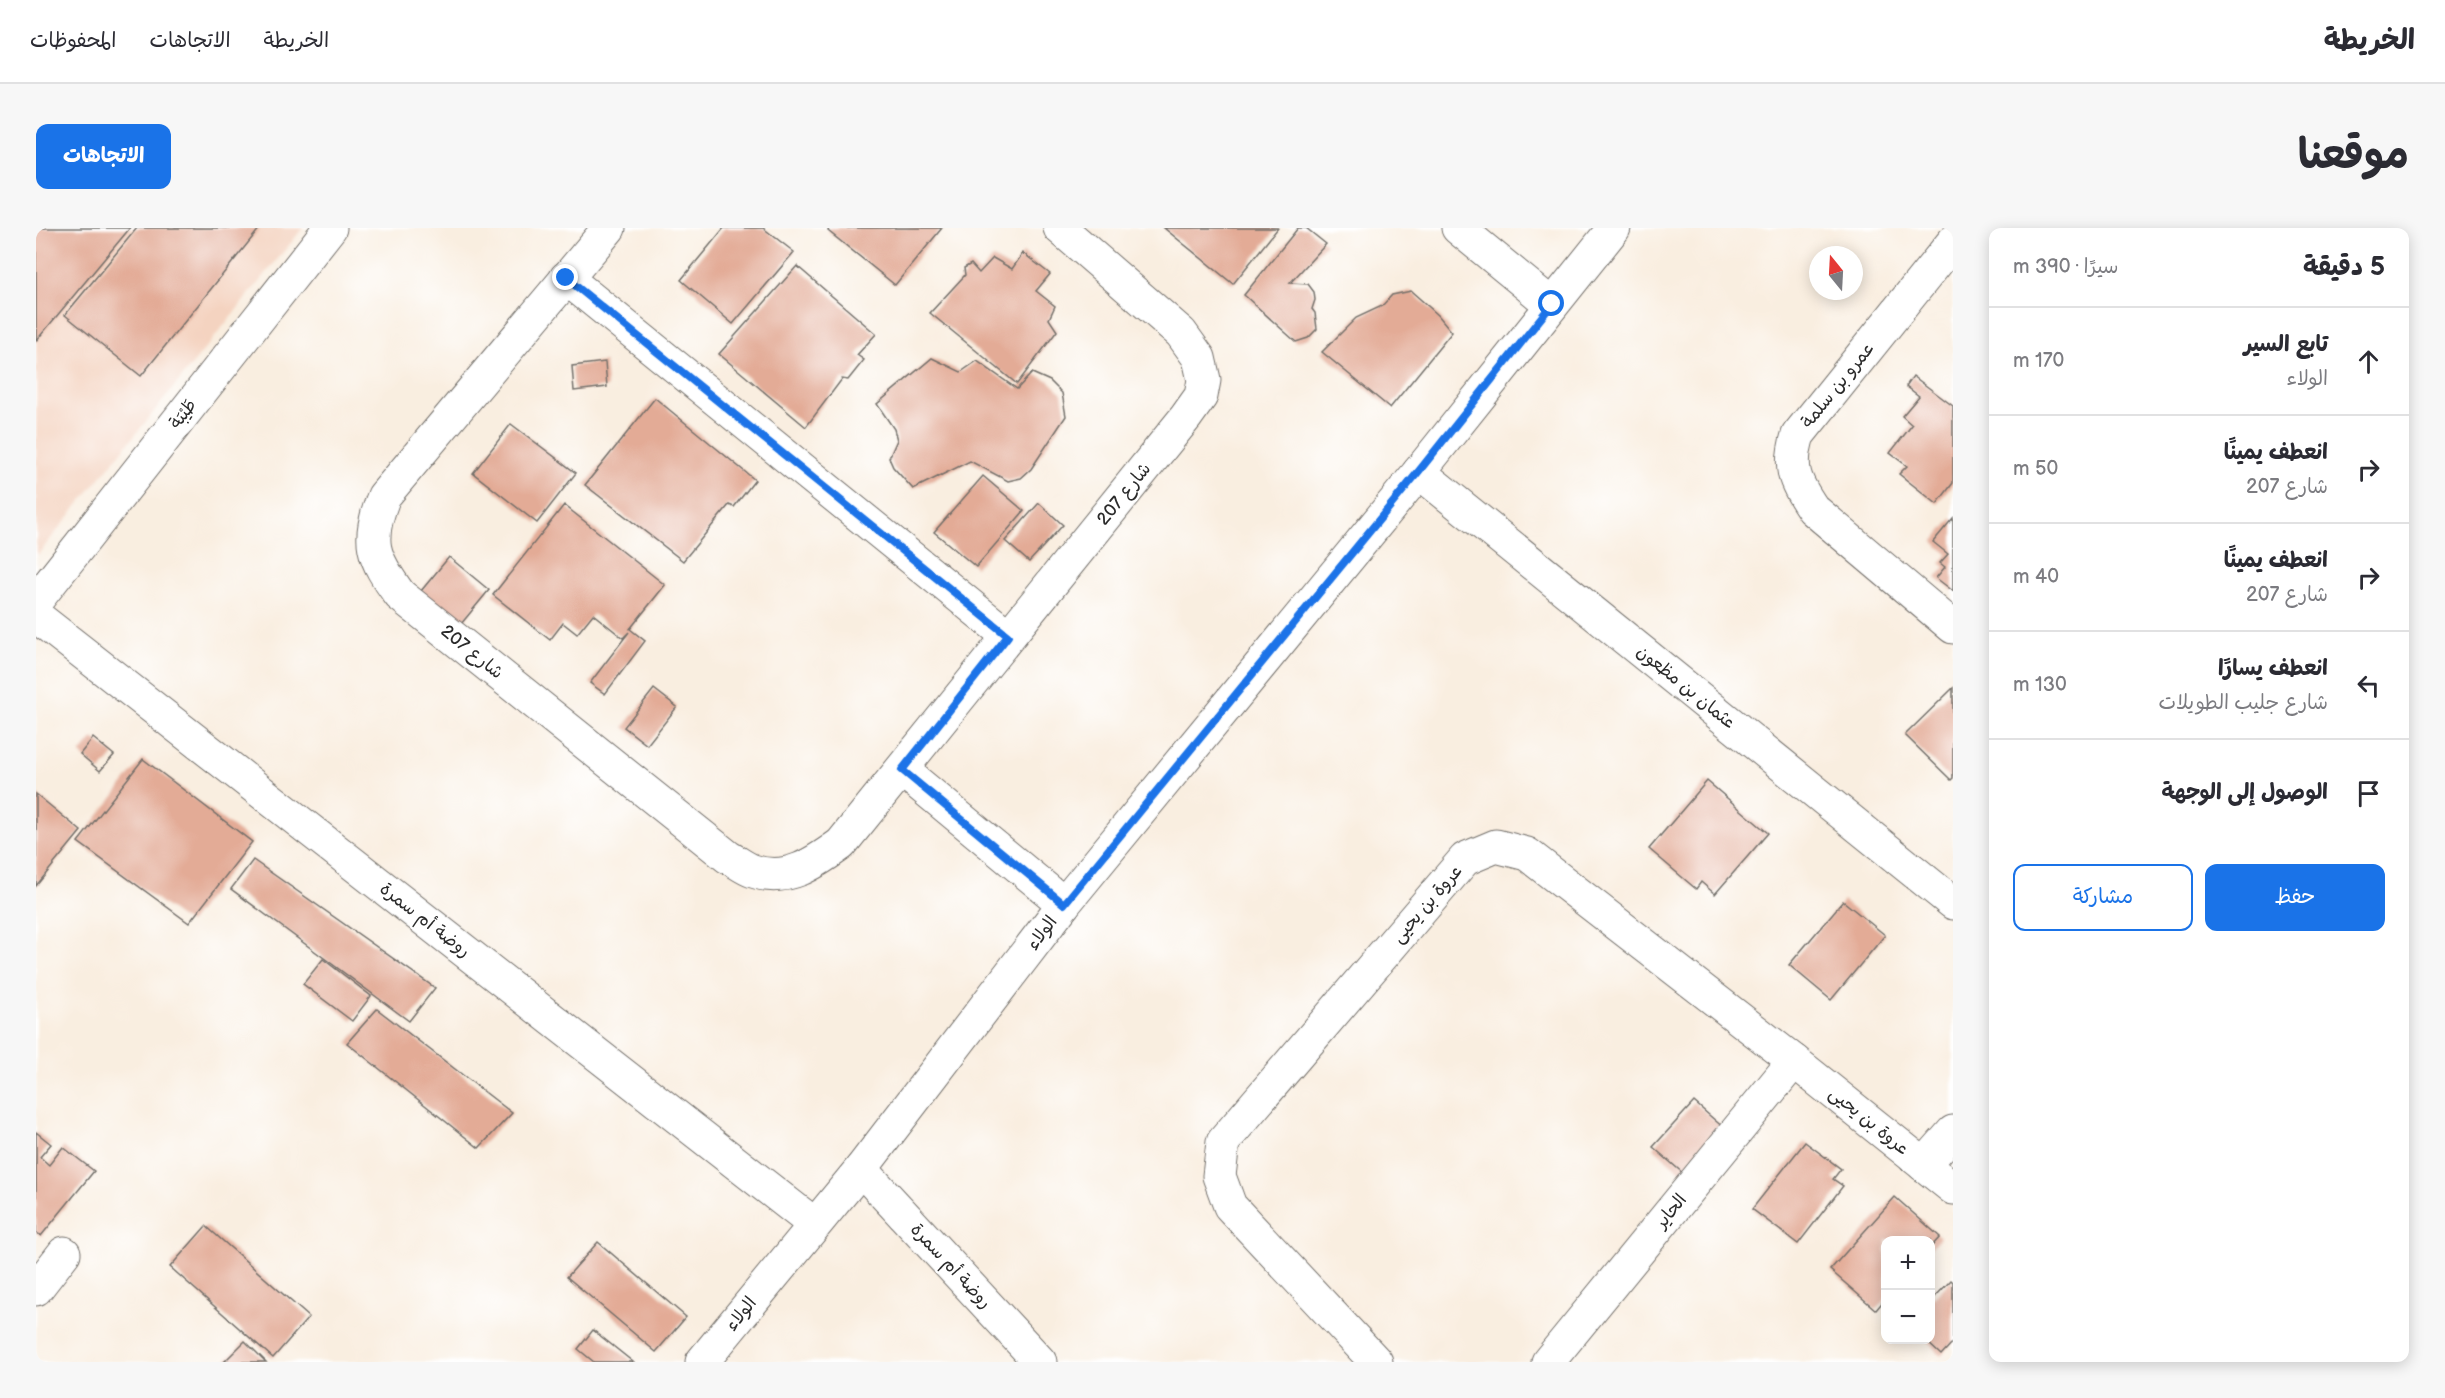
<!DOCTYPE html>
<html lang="ar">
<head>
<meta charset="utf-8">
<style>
  body { margin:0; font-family:"Balsamiq Sans","Playpen Sans Arabic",sans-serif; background:#f7f7f7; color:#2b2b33; direction:rtl }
  .controls { position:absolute; right:18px; bottom:18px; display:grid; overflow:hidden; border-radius:12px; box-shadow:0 3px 15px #0003 }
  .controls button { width:54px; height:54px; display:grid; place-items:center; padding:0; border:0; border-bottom:2px solid #e1e1e2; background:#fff; color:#2b2b33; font:30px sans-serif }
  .compass { position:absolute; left:1773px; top:18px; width:54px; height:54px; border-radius:50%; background:#fff; box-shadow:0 3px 15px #0003; rotate:342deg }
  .stop { position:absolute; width:18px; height:18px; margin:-14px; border:4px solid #1a73e8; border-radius:50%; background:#fff }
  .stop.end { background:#1a73e8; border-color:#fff; box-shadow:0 2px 6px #0008 }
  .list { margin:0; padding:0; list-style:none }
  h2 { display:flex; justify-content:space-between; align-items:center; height:78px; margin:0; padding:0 24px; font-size:26px }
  h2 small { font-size:20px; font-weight:400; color:#7c7c81 }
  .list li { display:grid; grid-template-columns:39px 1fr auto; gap:18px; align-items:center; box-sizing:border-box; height:108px; padding:0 24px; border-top:2px solid #e1e1e2 }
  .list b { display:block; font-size:22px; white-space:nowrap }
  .list p { margin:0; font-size:20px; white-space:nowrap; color:#7c7c81 }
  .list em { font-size:20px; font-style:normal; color:#7c7c81 }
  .actions { display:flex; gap:12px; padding:18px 24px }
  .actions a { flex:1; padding:14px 0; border:2px solid #1a73e8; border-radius:12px; text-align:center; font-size:21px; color:#1a73e8 }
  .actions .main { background:#1a73e8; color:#fff }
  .icon { flex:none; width:33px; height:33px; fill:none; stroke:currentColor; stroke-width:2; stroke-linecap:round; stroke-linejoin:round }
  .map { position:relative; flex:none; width:1917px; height:1134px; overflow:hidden; direction:ltr; border-radius:12px }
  header { display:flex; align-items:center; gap:36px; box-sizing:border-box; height:84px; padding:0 30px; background:#fff; border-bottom:2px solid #e1e1e2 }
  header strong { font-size:28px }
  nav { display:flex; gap:33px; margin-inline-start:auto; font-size:21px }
  .intro { display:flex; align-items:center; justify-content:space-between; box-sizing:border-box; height:144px; padding:0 36px }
  h1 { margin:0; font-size:42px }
  .button { padding:15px 27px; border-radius:12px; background:#1a73e8; color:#fff; font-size:21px; font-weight:700 }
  main { display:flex; gap:36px; padding:0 36px }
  aside { flex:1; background:#fff; border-radius:12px; box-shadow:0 3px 15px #0003 }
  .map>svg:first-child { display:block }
  .built { fill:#f4d3c0 }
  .building { fill:#e3ab96 }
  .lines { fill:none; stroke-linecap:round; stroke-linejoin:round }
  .minor-casing { stroke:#736f6a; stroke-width:35 }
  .minor { stroke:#fff; stroke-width:33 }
  .route { stroke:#1a73e8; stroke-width:8 }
  .labels { text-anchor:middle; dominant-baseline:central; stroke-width:4.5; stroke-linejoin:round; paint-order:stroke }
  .street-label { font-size:18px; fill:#2b2b2b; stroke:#fff }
</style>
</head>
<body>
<header>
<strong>الخريطة</strong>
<nav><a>الخريطة</a><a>الاتجاهات</a><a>المحفوظات</a></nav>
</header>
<div class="intro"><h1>موقعنا</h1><a class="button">الاتجاهات</a></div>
<main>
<aside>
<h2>5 دقيقة<small>سيرًا · 390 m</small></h2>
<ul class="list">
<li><svg class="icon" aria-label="ahead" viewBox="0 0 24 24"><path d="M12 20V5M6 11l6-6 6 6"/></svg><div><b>تابع السير</b><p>الولاء</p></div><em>170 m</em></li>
<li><svg class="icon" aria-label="right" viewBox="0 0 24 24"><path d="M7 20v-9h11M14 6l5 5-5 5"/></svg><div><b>انعطف يمينًا</b><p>شارع 207</p></div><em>50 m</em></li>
<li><svg class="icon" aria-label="right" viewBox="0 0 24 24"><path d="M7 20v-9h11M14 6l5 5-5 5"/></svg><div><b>انعطف يمينًا</b><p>شارع 207</p></div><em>40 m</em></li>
<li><svg class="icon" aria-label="left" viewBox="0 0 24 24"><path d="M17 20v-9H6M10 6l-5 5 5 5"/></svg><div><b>انعطف يسارًا</b><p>شارع جليب الطويلات</p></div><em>130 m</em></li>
<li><svg class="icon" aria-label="arrive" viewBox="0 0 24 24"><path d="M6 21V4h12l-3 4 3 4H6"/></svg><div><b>الوصول إلى الوجهة</b></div></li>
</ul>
<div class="actions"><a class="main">حفظ</a><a>مشاركة</a></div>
</aside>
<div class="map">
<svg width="1917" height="1134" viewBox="0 0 1917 1134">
  <rect width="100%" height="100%" fill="#fff"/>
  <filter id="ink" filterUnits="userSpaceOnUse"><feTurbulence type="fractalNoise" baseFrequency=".0167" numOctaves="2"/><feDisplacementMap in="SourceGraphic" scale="12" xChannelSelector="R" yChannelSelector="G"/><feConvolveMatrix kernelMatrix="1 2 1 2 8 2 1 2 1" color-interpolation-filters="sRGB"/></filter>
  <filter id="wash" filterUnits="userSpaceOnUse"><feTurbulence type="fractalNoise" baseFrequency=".008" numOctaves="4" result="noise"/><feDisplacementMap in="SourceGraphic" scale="24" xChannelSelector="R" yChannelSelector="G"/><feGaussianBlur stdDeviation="1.35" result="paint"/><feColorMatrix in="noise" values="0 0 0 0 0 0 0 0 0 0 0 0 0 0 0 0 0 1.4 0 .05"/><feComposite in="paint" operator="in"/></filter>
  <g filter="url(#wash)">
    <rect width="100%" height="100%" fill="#f9eee0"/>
    <path class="built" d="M0 0H267L0 329Z"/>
    <g id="blocks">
      <g class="building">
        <path d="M0 0H94L0 113Z"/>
        <path d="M101 0H224L105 148 29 87Z"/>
        <path d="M688 0H727L758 24 697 96 645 52Z"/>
        <path d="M793 0H906L859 57 792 3Z"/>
        <path d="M1128 0H1242L1197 56Z"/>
        <path d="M1262 0H1270L1290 16 1254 55 1272 56 1278 64 1279 72 1276 81 1279 85 1281 101 1272 110 1260 114 1208 67Z"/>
        <path d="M987 25 1014 46 1000 63 1019 78 1013 91 1021 103 981 156 894 85 929 47 928 40 935 36 943 45 957 30 976 41Z"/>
        <path d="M761 38 840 106 821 127 828 132 812 152 806 151 770 199 683 126Z"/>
        <path d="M1375 63 1402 87 1416 104 1354 180 1286 124 1320 90 1346 78 1356 67Z"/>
        <path d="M896 130 925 144 941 133 981 161 996 145 1014 153 1026 165 1030 188 995 241 985 250 972 253 934 233 877 261 857 239 853 230 861 212 858 201 841 176Z"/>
        <path d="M569 134 571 159 538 163 536 138Z"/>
        <path d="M1877 148 1917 178V255L1901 276 1863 246 1871 238 1854 225 1876 197 1866 188 1883 168 1870 158Z"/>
        <path d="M619 170 719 252 698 279 693 277 647 333 549 257Z"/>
        <path d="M475 196 540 245 501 295 437 245Z"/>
        <path d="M947 248 988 283 940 339 898 304Z"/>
        <path d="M1003 275 1027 297 993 334 969 313Z"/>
        <path d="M528 277 629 357 594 401 609 413 569 466 554 455 593 404 587 410 557 386 541 406 527 395 514 412 457 367Z"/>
        <path d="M1917 290V363L1900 350 1909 339 1904 335 1912 326 1897 314Z"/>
        <path d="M413 329 453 362 425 396 385 363Z"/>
        <path d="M1917 460V550L1915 552 1869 507Z"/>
        <path d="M618 461 641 479 611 517 588 499Z"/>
        <path d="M57 510 78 527 64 543 44 526Z"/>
        <path d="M107 531 216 614 153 695 42 614Z"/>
        <path d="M1671 553 1732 605 1679 666 1665 654 1660 661 1613 621Z"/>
        <path d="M0 566 45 603 0 658Z"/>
        <path d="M217 632 399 760 373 793 195 661Z"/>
        <path d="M1807 673 1849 707 1795 772 1753 737Z"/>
        <path d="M287 731 335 768 316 793 267 756Z"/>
        <path d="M341 781 476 885 443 920 311 815Z"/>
        <path d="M1658 874 1689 901 1649 947 1617 919Z"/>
        <path d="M0 904 15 916 4 929 13 937 27 919 58 943 5 1008 0 1004Z"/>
        <path d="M1769 914 1805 941 1797 951 1807 958 1762 1016 1716 981Z"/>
        <path d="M1859 969 1904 1009 1894 1020V1012H1850V1070L1840 1082 1794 1042Z"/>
        <path d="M170 998 273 1089 237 1130 134 1039Z"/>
        <path d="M562 1014 650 1089 620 1124 531 1049Z"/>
        <path d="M1915 1052 1917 1054V1114L1905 1127 1889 1112H1894V1066L1898 1070Z"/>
        <path d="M557 1102 597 1134H558L542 1121Z"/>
        <path d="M209 1113 230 1134H188Z"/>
      </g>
    </g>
  </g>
  <g filter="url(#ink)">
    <use href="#blocks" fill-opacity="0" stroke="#736f6a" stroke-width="1.5"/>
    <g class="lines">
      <defs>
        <g id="minor">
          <path d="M573 0 348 268C330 313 336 329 364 367L692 629C700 633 708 640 717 643 751 655 779 635 805 616L1150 189 1165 168 1168 152 1163 130 1145 105 1024 0"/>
          <path d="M1422 0 1516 77"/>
          <path d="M1917 14 1762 207C1752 240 1758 253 1777 281L1917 399"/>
          <path d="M530 50 972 408"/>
          <path d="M1383 244 1917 675"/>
          <path d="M0 373 294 0"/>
          <path d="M0 388 778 996"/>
          <path d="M866 542 1028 676"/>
          <path d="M1888 937 1917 904"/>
          <path d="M825 941 1004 1134"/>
          <path d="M0 1061 28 1025"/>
          <path d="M666 1134 825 941 1028 676 1383 244 1578 0"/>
          <path d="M1340 1134 1194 978 1183 948 1187 914 1429 631 1460 618 1491 626 1758 833 1917 960"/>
          <path d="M1512 1134 1758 833"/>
        </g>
      </defs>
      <use href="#minor" class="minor-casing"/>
      <use href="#minor" class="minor"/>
    </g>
  </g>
  <g class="lines" filter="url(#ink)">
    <path class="route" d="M530 50 972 408 866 542 1028 676 1383 243 1516 76"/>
  </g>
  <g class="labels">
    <g class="street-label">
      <text transform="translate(1802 157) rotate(-51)">عمرو بن سلمة</text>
      <text transform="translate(147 186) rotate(-52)">طَيْبَة</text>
      <text transform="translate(1088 266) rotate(-51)">شارع 207</text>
      <text transform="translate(436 424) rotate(39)">شارع 207</text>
      <text transform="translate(1650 459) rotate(39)">عثمان بن مظعون</text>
      <text transform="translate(1391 676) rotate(-49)">عروة بن يحيى</text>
      <text transform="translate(389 692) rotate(38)">روضة أم سمرة</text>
      <text transform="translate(1006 705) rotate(-53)">الولاء</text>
      <text transform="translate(1833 893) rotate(39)">عروة بن يحيى</text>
      <text transform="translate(1635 983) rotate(-51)">الحاير</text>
      <text transform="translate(915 1038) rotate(47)">روضة أم سمرة</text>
      <text transform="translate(705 1086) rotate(-51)">الولاء</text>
    </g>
  </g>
</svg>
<div class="controls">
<button>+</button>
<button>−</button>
</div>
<svg class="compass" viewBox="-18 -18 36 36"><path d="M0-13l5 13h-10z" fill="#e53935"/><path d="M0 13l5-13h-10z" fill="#7c7c81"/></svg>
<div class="stop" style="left:1516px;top:76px"></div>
<div class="stop end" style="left:530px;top:50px"></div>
</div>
</main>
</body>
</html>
